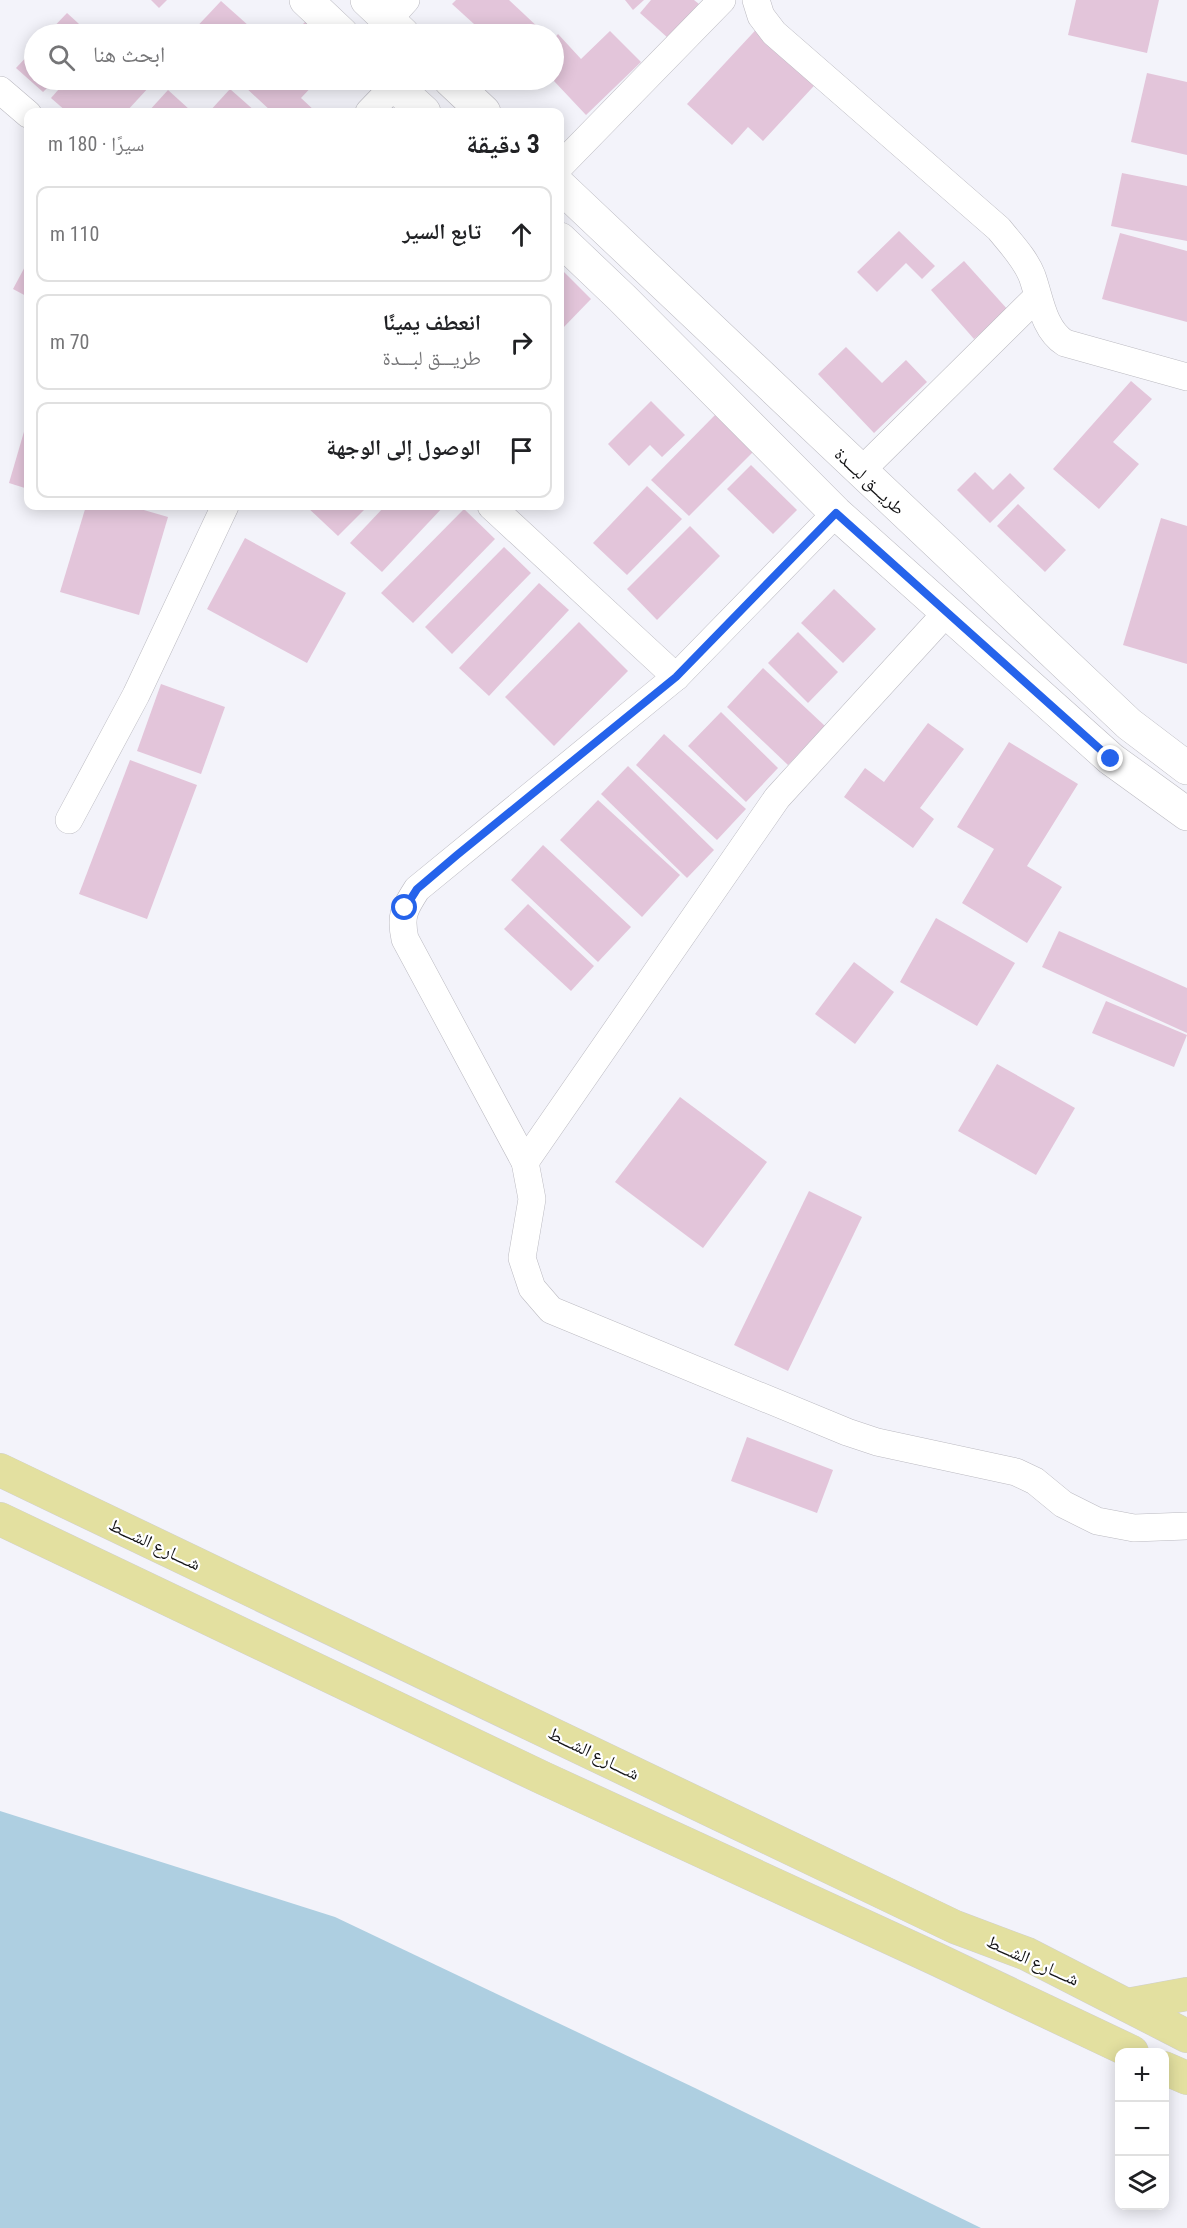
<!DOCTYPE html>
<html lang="ar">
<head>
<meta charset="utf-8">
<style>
  body { margin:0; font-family:"Roboto Condensed","Noto Naskh Arabic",sans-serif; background:#f2f2f2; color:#202124; direction:rtl }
  .controls { position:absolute; right:18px; bottom:18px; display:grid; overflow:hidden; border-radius:12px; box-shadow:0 3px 15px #0003 }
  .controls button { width:54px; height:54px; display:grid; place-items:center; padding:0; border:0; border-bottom:2px solid #e0e0e0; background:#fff; color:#202124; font:30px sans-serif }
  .stop { position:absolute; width:18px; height:18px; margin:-14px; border:4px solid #2563eb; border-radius:50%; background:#fff }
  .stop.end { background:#2563eb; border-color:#fff; box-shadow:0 2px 6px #0008 }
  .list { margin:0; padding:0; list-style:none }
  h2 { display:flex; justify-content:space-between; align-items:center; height:78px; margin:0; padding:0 24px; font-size:26px }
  h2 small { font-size:20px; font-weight:400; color:#757577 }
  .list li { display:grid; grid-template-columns:39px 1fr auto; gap:18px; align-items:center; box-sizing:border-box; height:96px; margin:0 12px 12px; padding:0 12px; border:2px solid #e0e0e0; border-radius:12px }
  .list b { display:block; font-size:22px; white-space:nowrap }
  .list p { margin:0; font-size:20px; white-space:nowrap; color:#757577 }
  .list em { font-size:20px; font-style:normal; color:#757577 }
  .icon { flex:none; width:33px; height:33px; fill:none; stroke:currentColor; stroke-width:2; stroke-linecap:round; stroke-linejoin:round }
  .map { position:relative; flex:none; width:1187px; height:2228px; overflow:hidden; direction:ltr }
  .search { position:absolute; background:#fff; box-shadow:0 3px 15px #0003; left:24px; top:24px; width:540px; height:66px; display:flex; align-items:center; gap:15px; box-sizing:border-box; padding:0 21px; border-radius:33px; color:#757577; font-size:22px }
  .panel { position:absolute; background:#fff; box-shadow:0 3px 15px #0003; left:24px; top:108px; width:540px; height:402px; border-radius:12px; direction:rtl }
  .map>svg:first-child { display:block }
  .water { fill:#aecfe1 }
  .building { fill:#e3c5da }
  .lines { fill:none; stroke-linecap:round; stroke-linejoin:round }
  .minor-casing { stroke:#bbbac1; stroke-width:28 }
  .tertiary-casing { stroke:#bbbac1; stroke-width:34 }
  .primary-casing { stroke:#d0d0d0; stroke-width:34 }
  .minor { stroke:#fff; stroke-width:27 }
  .tertiary { stroke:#fff; stroke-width:33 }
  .primary { stroke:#e3e0a0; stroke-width:33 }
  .route { stroke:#2563eb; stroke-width:8 }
  .labels { text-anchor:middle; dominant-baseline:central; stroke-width:4.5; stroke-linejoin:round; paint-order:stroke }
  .street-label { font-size:18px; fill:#121214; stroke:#fff }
</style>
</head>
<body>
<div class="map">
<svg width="1187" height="2228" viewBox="0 0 1187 2228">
  <rect width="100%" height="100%" fill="#f3f3fa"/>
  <path class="water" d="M0 1811 335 1917 695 2088 981 2228H0Z"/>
  <g class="building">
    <path d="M151 0H167L159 8Z"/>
    <path d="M456 0H509L541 30 537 34H485L452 4Z"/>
    <path d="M625 0H644L633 10Z"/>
    <path d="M651 0H694L699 4 668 38 640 13Z"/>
    <path d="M1076 0H1159L1147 53 1068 35Z"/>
    <path d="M221 1 258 34H190Z"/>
    <path d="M67 13 90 34H47Z"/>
    <path d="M306 21 321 34H293Z"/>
    <path d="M764 21 824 75 763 141 748 127 732 145 687 104Z"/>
    <path d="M610 31 641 62 586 115 554 81V39L558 34 581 59Z"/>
    <path d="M34 49V80H55L43 92 16 68Z"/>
    <path d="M1147 73 1187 82V155L1131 142Z"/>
    <path d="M67 80H142L150 86 126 112H67L51 98Z"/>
    <path d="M250 80H318L301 98 316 112H272L244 86Z"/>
    <path d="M323 80H345L335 90Z"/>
    <path d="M230 89 256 112H209Z"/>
    <path d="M168 90 190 110 188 112H148Z"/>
    <path d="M1122 173 1187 186V241L1111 226Z"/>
    <path d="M899 231 935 266 922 279 906 263 877 292 857 272Z"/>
    <path d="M1120 233 1187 251V322L1102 299Z"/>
    <path d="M28 261V297L13 289Z"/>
    <path d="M964 261 1008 310 974 339 931 290Z"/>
    <path d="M560 268 591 299 560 331Z"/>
    <path d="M846 347 882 383 906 360 927 382 874 433 818 374Z"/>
    <path d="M1131 381 1152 399 1113 442 1139 464 1099 509 1053 469Z"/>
    <path d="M651 401 685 435 662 457 650 445 629 466 608 444Z"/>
    <path d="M718 412 756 449 689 516 651 480Z"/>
    <path d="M28 418V489L9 483Z"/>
    <path d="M751 465 797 510 773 534 727 489Z"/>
    <path d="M975 472 993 490 1010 473 1025 488 990 523 957 490Z"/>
    <path d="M647 486 682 519 627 575 593 543Z"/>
    <path d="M1018 504 1066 550 1045 572 997 526Z"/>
    <path d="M86 506H130L168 517 139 615 60 592Z"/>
    <path d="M306 506H368L338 536Z"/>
    <path d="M385 506H444L382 572 350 543Z"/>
    <path d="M464 509 495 539 413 623 381 593Z"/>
    <path d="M1161 518 1187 526V664L1123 645Z"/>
    <path d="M690 526 720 556 657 620 627 589Z"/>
    <path d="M245 538 346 593 307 663 207 609Z"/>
    <path d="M504 547 531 573 452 654 425 627Z"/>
    <path d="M539 583 569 610 489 696 459 668Z"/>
    <path d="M834 589 876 629 843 663 801 623Z"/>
    <path d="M579 622 628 671 554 746 505 697Z"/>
    <path d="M798 632 838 672 808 703 768 663Z"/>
    <path d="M763 668 825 726 788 765 727 707Z"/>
    <path d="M161 684 225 707 201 774 137 751Z"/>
    <path d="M721 712 778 768 746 802 688 746Z"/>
    <path d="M928 723 964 749 920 808 934 819 913 848 844 797 865 768 884 782Z"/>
    <path d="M664 734 746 809 717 840 636 765Z"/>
    <path d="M1009 742 1078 784 1027 866 1062 887 1027 943 962 903 994 849 957 827Z"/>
    <path d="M130 760 197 785 147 919 79 894Z"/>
    <path d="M628 766 714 850 687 878 601 794Z"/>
    <path d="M598 800 680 875 642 917 560 840Z"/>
    <path d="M543 845 631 927 598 962 511 880Z"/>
    <path d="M528 904 594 966 571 991 504 929Z"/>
    <path d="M936 918 1015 963 977 1026 900 982Z"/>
    <path d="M1059 931 1187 988V1033L1042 967Z"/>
    <path d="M854 962 894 992 855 1044 815 1014Z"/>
    <path d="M1106 1001 1187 1035 1174 1067 1092 1033Z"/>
    <path d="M997 1064 1075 1108 1036 1175 958 1131Z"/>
    <path d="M680 1097 767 1162 703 1248 615 1182Z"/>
    <path d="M809 1191 862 1217 788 1371 734 1345Z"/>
    <path d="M747 1437 833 1470 817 1513 731 1481Z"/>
  </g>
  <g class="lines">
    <defs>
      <g id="minor">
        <path d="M756 0 761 16 774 33 999 229C1010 243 1025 258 1032 276 1040 298 1043 329 1065 343L1187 377"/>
        <path d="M388 20 406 0"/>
        <path d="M0 90 28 114"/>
        <path d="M369 112 395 85"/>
        <path d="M560 166 722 0"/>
        <path d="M860 472 1037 297"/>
        <path d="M491 506 676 677"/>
        <path d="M836 513 676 677 417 889C404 909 400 916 405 939L525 1162 532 1199 522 1258 532 1288 551 1310 847 1432 877 1442 1016 1472 1035 1481 1063 1504 1097 1521 1134 1528 1187 1526"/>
        <path d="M69 820 136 695 225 506"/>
        <path d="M525 1162 777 798 947 612"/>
      </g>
      <g id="tertiary">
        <path d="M306 0 342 34"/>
        <path d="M367 0 403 34"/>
        <path d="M389 80 424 112"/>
        <path d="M450 80 484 112"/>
        <path d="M560 186 1129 724 1187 768"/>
        <path d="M560 239 622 298 836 513 1111 759 1187 814"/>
      </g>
      <g id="primary">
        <path d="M0 1470 955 1927 1027 1954 1187 2036"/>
        <path d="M0 1519 543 1778 936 1959 1132 2052"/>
        <path d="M1127 2005 1187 1994"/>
        <path d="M1164 2068 1187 2078"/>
      </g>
    </defs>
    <use href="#minor" class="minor-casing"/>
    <use href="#tertiary" class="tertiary-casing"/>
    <use href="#primary" class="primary-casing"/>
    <use href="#minor" class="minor"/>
    <use href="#tertiary" class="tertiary"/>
    <use href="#primary" class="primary"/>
  </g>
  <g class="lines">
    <path class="route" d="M405 908 417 889 457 855 676 677 836 513 1111 759"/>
  </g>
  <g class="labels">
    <g class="street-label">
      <text transform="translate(870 481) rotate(43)">طريـــق لبـــدة</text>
      <text transform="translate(155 1544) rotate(25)">شــــارع الشـــط</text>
      <text transform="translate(594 1753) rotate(26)">شــــارع الشـــط</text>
      <text transform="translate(1033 1960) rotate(24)">شــــارع الشـــط</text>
    </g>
  </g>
</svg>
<div class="controls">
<button>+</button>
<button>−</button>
<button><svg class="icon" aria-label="layers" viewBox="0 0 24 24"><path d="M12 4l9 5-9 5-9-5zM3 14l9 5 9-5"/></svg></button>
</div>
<div class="stop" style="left:405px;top:908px"></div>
<div class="stop end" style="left:1111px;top:759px"></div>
<div class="search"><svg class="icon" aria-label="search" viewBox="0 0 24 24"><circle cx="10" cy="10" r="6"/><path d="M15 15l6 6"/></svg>ابحث هنا</div>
<section class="panel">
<h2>3 دقيقة<small>سيرًا · 180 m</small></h2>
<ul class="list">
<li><svg class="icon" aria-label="ahead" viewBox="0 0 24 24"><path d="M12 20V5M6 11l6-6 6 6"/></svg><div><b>تابع السير</b></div><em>110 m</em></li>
<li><svg class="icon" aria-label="right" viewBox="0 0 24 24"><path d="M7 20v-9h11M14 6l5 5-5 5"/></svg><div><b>انعطف يمينًا</b><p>طريـــق لبـــدة</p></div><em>70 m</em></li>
<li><svg class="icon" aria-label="arrive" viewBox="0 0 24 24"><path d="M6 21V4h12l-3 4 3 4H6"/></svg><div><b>الوصول إلى الوجهة</b></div></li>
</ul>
</section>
</div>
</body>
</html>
